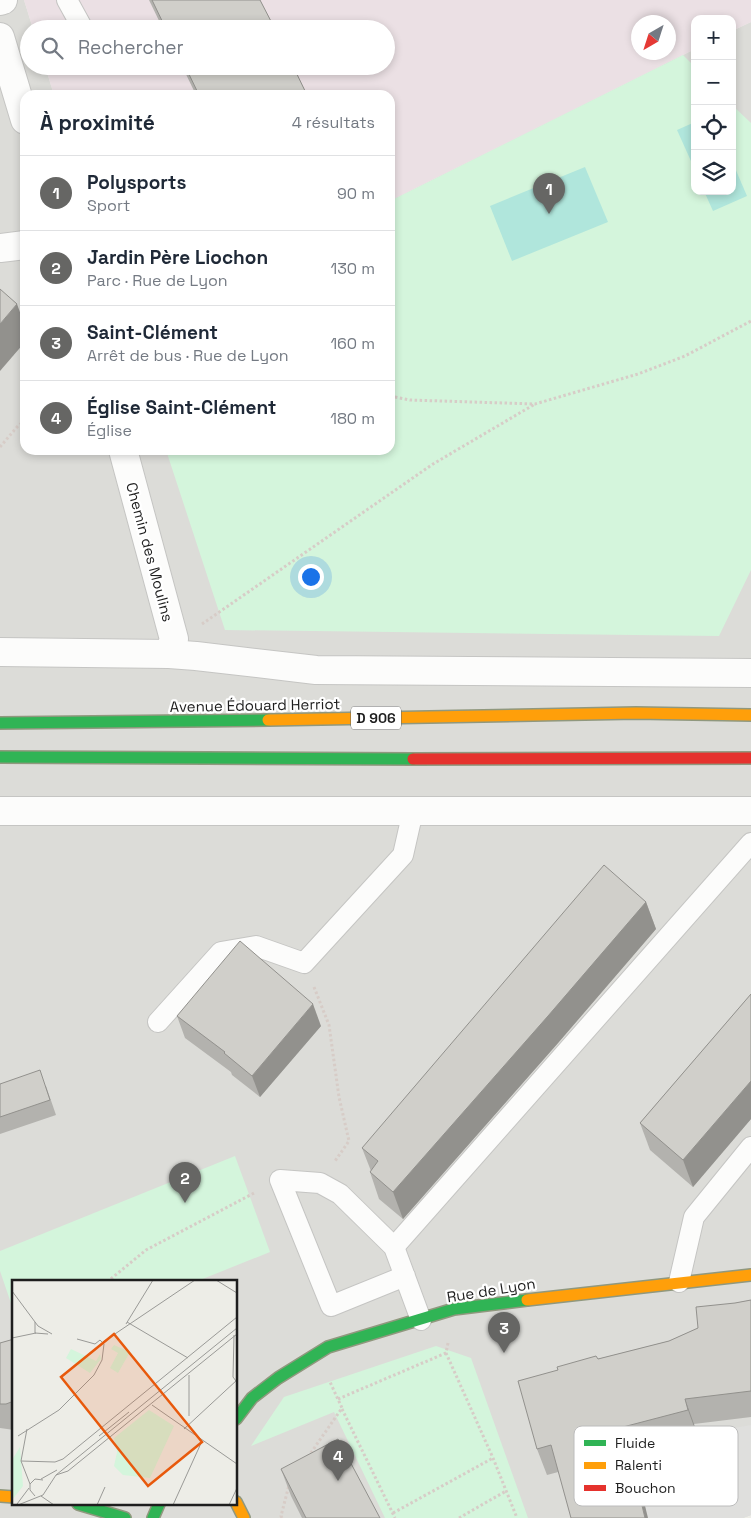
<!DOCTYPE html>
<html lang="fr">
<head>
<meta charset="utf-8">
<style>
  body { margin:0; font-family:"Space Grotesk",sans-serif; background:#f2f2f3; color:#1f2937 }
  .controls { position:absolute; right:15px; top:15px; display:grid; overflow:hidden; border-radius:10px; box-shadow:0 2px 8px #0003 }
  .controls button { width:45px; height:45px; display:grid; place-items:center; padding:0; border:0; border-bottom:1px solid #e0e1e3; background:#fff; color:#1f2937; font:25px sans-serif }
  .compass { position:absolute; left:631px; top:15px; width:45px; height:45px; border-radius:50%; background:#fff; box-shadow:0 2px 8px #0003; rotate:219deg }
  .you { position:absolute; left:310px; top:576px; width:18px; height:18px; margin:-12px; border:4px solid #fff; border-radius:50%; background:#1a73e8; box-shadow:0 0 0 8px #1a73e833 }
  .badge { display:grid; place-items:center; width:32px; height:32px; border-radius:50%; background:#666664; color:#fff; font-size:16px; font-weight:700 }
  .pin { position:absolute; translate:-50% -41px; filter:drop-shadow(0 1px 2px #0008) }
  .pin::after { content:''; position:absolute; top:26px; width:18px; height:15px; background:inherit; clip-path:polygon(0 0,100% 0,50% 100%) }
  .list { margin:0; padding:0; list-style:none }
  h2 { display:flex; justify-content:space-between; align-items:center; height:65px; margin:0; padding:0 20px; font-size:21px }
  h2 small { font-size:16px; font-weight:400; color:#747a83 }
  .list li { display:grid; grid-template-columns:32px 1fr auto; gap:15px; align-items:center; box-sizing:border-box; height:75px; padding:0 20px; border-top:1px solid #e0e1e3 }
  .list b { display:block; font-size:19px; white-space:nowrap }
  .list p { margin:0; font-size:16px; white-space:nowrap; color:#747a83 }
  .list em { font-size:16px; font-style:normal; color:#747a83 }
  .icon { flex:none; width:28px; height:28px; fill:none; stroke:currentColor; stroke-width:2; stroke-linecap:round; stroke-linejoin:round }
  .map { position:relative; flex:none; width:751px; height:1518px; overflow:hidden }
  .search { position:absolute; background:#fff; box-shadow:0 2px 8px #0003; left:20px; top:20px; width:375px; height:55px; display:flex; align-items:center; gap:12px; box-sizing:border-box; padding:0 18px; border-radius:28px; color:#747a83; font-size:19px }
  .panel { position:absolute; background:#fff; box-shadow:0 2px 8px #0003; left:20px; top:90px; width:375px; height:365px; border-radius:15px }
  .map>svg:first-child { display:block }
  .residential { fill:#dcdcd8; fill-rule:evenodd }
  .industrial { fill:#ebe0e4; fill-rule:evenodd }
  .park { fill:#d4f5dc }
  .pitch { fill:#b0e6dc }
  .parking { fill:#dfdfdd }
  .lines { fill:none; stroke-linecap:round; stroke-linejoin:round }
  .lane-casing { stroke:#c5c5c3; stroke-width:22 }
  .street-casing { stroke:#c5c5c3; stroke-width:30 }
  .fast-casing { stroke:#90987e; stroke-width:14 }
  .slow-casing { stroke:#90987e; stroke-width:14 }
  .jam-casing { stroke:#90987e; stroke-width:14 }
  .path { stroke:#d7ccc7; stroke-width:3; stroke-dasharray:2.5 2.5; stroke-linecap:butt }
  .lane { stroke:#fcfcfb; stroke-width:20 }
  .street { stroke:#fcfcfb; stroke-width:28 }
  .fast { stroke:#30b455; stroke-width:11 }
  .slow { stroke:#ff9f0a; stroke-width:11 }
  .jam { stroke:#e5322d; stroke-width:11 }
  .wall { fill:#b3b2ae }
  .shaded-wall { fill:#92918d }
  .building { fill:#d0cfca; stroke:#92918d }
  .labels { text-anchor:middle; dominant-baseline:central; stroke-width:4.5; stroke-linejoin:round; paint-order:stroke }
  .shield { fill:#fff; stroke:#626262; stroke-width:1 }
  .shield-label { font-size:14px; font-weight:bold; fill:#1e1e1e }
  .street-label { font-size:15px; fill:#1e1e1e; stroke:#fff }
  .inset-road { fill:none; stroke:#9a9a97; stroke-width:1 }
  .view { fill:#e8590c; fill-opacity:0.15; stroke:#e8590c; stroke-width:2.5 }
  .inset-edge { fill:none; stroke:#1e1e1e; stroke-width:2.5 }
  .key { fill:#fff; stroke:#bcbcbc; stroke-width:1 }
  .key-label { font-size:14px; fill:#1e1e1e }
</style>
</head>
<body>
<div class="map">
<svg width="751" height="1518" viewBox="0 0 751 1518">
  <rect width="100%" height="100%" fill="#edede7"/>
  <path class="residential" d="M0 0H24L33 29H29V66H45L54 95H25V450H390V201L695 49V191H732V31L751 22V1515L743 1518H0ZM14 1282H236V1504H14Z"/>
  <path class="industrial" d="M24 0H751V22L732 31V19H695V49L390 201V95H54L45 66H386V29H33ZM638 22H668V52H638Z"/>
  <g class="park">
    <path d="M683 55 695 67V191H732V105L751 123V570L719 636 225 630 166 450H390V201Z"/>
    <path d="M235 1156 270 1252 195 1282H14V1312L0 1271V1251Z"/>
    <path d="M436 1346 471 1358 528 1518H385L334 1412 251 1446 284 1397Z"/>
  </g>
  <g class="pitch">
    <path d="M695 122V170L677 130Z"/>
    <path d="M732 161 747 196 713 211 704 191H732Z"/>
    <path d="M585 167 608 222 512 261 490 206Z"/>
  </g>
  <path class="parking" d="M751 1425V1515L743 1518H648L631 1453 697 1435Z"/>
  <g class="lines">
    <defs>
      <g id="lane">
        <path d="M67 0 83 29"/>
        <path d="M158 1022 221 952 256 946 304 963 403 855 413 811"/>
        <path d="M394 1247 751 843"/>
        <path d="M405 1276 331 1306 280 1180 320 1183 340 1194 394 1247 421 1320"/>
        <path d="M679 1282 694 1217 751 1147"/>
      </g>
      <g id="street">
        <path d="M0 1 3 0"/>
        <path d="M0 37 25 120"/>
        <path d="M0 248 25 245"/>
        <path d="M123 450 174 639 169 654"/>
        <path d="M0 652 169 654 196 656 316 670 751 673"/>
        <path d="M0 811H751"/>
      </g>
      <g id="fast">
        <path d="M0 723 268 720"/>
        <path d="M0 757 413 759"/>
        <path d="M236 1419 252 1398 278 1378 328 1347 454 1309 527 1300"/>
        <path d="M78 1504 125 1518"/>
        <path d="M153 1518 159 1504"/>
      </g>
      <g id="slow">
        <path d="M268 720 636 713 751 715"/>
        <path d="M527 1300 751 1275"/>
        <path d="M0 1496 14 1497"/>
        <path d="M236 1502 244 1518"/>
      </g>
      <path id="jam" d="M413 759 751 758"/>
    </defs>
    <use href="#lane" class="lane-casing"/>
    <use href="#street" class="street-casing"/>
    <use href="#fast" class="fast-casing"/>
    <use href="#slow" class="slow-casing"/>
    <use href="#jam" class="jam-casing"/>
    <g class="path">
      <path d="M390 396 410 400 535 404 638 374 685 356 751 321"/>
      <path d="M0 447 17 427 25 420"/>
      <path d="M202 624 433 464 535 404"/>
      <path d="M314 987 329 1025 339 1097 349 1141 335 1161"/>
      <path d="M107 1282 146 1250 256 1192"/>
      <path d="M448 1343 446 1353 493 1458 517 1518"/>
      <path d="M338 1399 446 1353"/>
      <path d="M342 1409 395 1518"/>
      <path d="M308 1457 342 1408 330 1382"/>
      <path d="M393 1513 493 1458"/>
      <path d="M282 1518 281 1516 289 1485"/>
      <path d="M459 1518 506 1491"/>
    </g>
    <use href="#lane" class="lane"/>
    <use href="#street" class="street"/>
    <use href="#fast" class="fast"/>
    <use href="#slow" class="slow"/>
    <use href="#jam" class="jam"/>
  </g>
  <g class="wall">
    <path d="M149 0H260L275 29H163Z"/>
    <path d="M182 66H293L307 95H196Z"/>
    <path d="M646 902 656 929 558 1043 403 1219 379 1199 370 1172 371 1171 362 1148Z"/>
    <path d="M751 994V1119L693 1187 650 1150 640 1123Z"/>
    <path d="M177 1016 321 1026 260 1097 232 1075 231 1072 185 1038Z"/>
    <path d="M0 1084 46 1086 56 1115 0 1134Z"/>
    <path d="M751 1300V1417L694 1424 697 1435 547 1475 537 1449 598 1359 669 1341 698 1328 735 1303Z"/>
    <path d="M14 1339V1430L0 1428V1343Z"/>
    <path d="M281 1469 380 1518H302L291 1496Z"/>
  </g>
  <g class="shaded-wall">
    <path d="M17 304 25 326V342L0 371V324Z"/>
    <path d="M646 902 656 929 558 1043 403 1219 393 1192Z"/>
    <path d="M313 1004 321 1026 260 1097 252 1076Z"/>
    <path d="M751 1081V1119L693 1187 683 1160Z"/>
    <path d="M685 1399 694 1424 697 1435 688 1410Z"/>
    <path d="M623 1427 632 1453 648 1518H645Z"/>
  </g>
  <g class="building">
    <path d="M152 0H260L275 29H166Z"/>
    <path d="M185 66H293L307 95H199Z"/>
    <path d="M0 289 17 304 0 324Z"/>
    <path d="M604 865 646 902 548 1016 393 1192 370 1172 378 1161 362 1148Z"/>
    <path d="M240 941 313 1004 252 1076 224 1053 225 1052 177 1016Z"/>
    <path d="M751 994V1081L683 1160 640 1123Z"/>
    <path d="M40 1070 50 1100 0 1117V1084Z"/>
    <path d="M751 1300V1391L685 1399 688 1410 623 1427 645 1518H571L551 1445 537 1449 518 1381 558 1370 557 1367 596 1356 598 1359 669 1341 698 1328 696 1307 735 1303Z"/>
    <path d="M14 1339V1401L6 1404H0V1343Z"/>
    <path d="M338 1439 380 1518H306L281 1469Z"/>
  </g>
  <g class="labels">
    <rect class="shield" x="351" y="706.5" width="50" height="23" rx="4"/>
    <g class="shield-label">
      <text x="376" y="718">D 906</text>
    </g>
    <g class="street-label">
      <text transform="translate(150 552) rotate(75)">Chemin des Moulins</text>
      <text transform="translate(255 705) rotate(-1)">Avenue Édouard Herriot</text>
      <text transform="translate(491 1290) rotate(-9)">Rue de Lyon</text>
    </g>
  </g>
  <g transform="translate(12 1280)">
    <rect width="225" height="225" fill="#edede7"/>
    <path d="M102 65 118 72 106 93 98 88 106 73 99 69ZM59 69 84 81 88 74 89 79 78 93 54 78ZM137 130 162 146 138 198 111 195 102 186 105 172 102 158ZM8 167 11 206 0 220V180Z" fill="#d4f5dc"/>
    <path class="inset-road" d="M204 0 225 13M0 11 26 46 40 54M23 42V53L36 54M115 42 176 78M114 44 141 0M222 55 221 97 224 101M0 58 24 53M65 59 83 64M91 62 183 0M177 95V136M140 125 225 184M15 149 9 181 18 204M172 149 225 100M6 156 47 130 82 95 90 80 92 64 88 60 83 64M87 156 117 132M9 181 43 182 51 179 225 37M44 195 56 191 225 54M29 199 45 190M23 216 18 210V204L23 199 31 200M29 216 42 225M5 224 17 208M6 225 31 215 44 195 225 48M85 225 93 207M161 225 190 161M217 225 225 208"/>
    <path class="view" d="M102 54 190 162 136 206 49 97Z"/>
    <rect width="225" height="225" class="inset-edge"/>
  </g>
  <rect x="574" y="1426" width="164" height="80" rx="8" class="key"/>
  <rect x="584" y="1440" width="22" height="6" fill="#30b455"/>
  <rect x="584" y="1462" width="22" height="7" fill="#ff9f0a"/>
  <rect x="584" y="1485" width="22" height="6" fill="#e5322d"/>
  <g class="key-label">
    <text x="615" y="1448">Fluide</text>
    <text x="615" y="1470">Ralenti</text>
    <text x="615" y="1493">Bouchon</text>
  </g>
</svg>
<div class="controls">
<button>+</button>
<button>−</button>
<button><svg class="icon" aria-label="locate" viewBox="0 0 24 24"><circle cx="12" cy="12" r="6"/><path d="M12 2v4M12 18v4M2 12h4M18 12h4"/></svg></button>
<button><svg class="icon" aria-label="layers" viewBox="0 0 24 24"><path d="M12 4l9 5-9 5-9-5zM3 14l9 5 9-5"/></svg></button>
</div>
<svg class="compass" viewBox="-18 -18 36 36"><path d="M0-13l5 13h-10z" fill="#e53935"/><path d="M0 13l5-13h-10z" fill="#747a83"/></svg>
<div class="you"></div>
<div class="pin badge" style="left:549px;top:214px">1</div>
<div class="pin badge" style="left:185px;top:1203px">2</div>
<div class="pin badge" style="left:504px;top:1353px">3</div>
<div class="pin badge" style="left:338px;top:1481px">4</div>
<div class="search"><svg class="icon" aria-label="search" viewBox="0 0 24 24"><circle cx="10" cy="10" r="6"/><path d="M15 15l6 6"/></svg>Rechercher</div>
<section class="panel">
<h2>À proximité<small>4 résultats</small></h2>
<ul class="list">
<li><span class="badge">1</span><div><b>Polysports</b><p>Sport</p></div><em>90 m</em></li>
<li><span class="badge">2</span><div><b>Jardin Père Liochon</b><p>Parc · Rue de Lyon</p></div><em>130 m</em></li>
<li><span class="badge">3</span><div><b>Saint-Clément</b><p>Arrêt de bus · Rue de Lyon</p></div><em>160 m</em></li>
<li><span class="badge">4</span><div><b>Église Saint-Clément</b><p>Église</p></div><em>180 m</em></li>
</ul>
</section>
</div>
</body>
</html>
